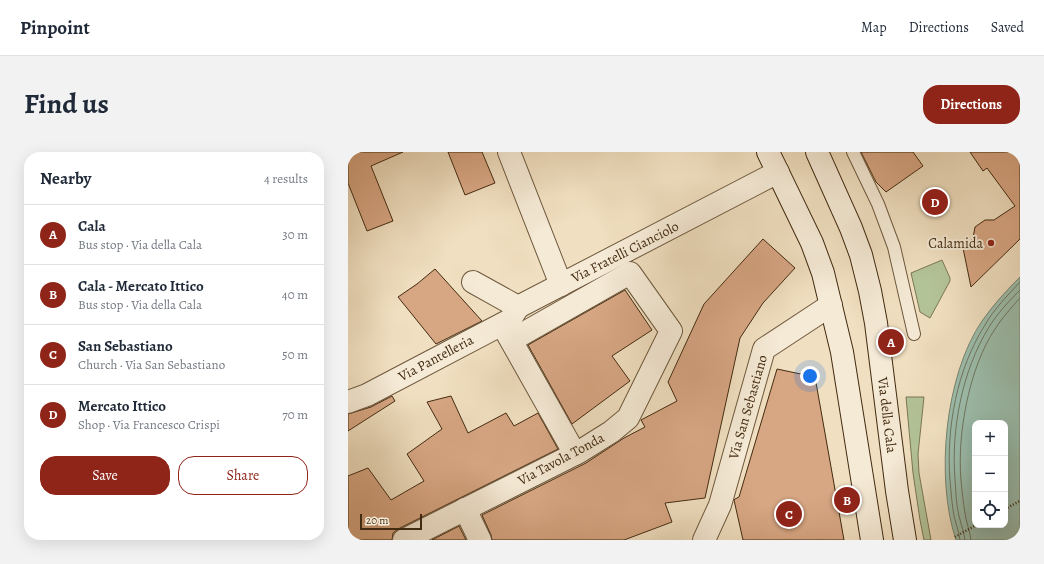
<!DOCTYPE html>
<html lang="en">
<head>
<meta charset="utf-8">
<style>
  body { margin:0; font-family:Alegreya,serif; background:#f2f2f3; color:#1f2937 }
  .controls { position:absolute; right:12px; bottom:12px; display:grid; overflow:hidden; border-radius:8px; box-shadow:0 4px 16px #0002 }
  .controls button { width:36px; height:36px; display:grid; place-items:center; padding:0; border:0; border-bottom:1px solid #e0e1e3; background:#fff; color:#1f2937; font:20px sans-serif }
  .scale { position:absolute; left:12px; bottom:10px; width:62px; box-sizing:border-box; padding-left:4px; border:2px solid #432b11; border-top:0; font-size:11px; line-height:14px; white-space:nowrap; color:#432b11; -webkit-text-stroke:3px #f5ead6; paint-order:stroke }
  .you { position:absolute; left:462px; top:224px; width:14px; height:14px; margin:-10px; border:3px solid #fff; border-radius:50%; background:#1a73e8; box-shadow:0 0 0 6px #1a73e833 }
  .badge { display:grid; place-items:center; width:26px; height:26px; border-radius:50%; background:#8f2418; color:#fff; font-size:13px; font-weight:700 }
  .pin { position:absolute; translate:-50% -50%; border:2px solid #fff; box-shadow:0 1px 4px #0006 }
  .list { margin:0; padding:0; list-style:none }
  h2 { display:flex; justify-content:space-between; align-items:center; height:52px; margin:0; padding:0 16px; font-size:17px }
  h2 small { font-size:13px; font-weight:400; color:#747a83 }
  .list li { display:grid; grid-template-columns:26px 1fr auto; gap:12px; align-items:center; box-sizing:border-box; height:60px; padding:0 16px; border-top:1px solid #e0e1e3 }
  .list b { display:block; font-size:15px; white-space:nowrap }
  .list p { margin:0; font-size:13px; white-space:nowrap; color:#747a83 }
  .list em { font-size:13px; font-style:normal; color:#747a83 }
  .actions { display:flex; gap:8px; padding:12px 16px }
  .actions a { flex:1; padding:9px 0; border:1px solid #8f2418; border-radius:16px; text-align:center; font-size:14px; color:#8f2418 }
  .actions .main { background:#8f2418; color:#fff }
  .icon { flex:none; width:22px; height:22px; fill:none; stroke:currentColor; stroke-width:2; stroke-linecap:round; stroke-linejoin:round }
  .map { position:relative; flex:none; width:672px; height:388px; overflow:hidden; border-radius:16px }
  header { display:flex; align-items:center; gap:24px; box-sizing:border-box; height:56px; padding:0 20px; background:#fff; border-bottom:1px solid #e0e1e3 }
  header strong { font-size:19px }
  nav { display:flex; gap:22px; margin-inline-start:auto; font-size:14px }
  .intro { display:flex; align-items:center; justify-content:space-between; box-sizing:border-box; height:96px; padding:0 24px }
  h1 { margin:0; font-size:28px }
  .button { padding:10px 18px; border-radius:16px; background:#8f2418; color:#fff; font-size:14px; font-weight:700 }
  main { display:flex; gap:24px; padding:0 24px }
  aside { flex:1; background:#fff; border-radius:16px; box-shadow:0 4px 16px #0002 }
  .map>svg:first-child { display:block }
  .green { fill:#b3c398; stroke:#7b7754 }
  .water { fill:#9bbdac; stroke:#78836e; fill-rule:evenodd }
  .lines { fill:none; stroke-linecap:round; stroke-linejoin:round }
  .shore { stroke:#6f745e; stroke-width:1 }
  .building { fill:#d7a683; stroke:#432b11 }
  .lane-casing { stroke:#6e583d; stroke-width:14 }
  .street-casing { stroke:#6e583d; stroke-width:24 }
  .secondary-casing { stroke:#432b11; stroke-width:24 }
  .path { stroke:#432b11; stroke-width:2.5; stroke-dasharray:1 2; stroke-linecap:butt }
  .lane { stroke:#f5ead6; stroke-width:12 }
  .street { stroke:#f5ead6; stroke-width:22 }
  .secondary { stroke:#f5ead6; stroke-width:22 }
  .poi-dot { fill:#8f2418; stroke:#f5ead6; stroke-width:1.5 }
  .labels { text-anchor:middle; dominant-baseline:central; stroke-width:4; stroke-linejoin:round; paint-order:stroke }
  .poi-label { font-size:14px; fill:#432b11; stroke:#f5ead6; text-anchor:end }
  .street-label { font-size:14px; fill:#432b11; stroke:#f5ead6 }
</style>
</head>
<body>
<header>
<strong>Pinpoint</strong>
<nav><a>Map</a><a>Directions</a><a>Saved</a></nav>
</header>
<div class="intro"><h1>Find us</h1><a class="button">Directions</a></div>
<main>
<aside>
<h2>Nearby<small>4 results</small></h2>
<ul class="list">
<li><span class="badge">A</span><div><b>Cala</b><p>Bus stop · Via della Cala</p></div><em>30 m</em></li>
<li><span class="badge">B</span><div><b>Cala - Mercato Ittico</b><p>Bus stop · Via della Cala</p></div><em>40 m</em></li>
<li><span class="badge">C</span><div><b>San Sebastiano</b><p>Church · Via San Sebastiano</p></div><em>50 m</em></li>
<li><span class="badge">D</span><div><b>Mercato Ittico</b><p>Shop · Via Francesco Crispi</p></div><em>70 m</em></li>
</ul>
<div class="actions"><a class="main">Save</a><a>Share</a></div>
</aside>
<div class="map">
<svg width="672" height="388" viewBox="0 0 672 388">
  <rect width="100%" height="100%" fill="#f0dfc0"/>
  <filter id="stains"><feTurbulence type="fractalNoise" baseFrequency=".005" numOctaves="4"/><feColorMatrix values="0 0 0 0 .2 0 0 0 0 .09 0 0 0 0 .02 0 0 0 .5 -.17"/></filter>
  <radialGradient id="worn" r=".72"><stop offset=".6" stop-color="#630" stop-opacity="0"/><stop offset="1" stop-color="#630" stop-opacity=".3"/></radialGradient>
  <g class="green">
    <path d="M594 108 602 126V129L582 166 572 160 563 121Z"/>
    <path d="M558 245H576L570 302 571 321 583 388H576L572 368 565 321Z"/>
  </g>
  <path class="water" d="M672 125V388H608C587 326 597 223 634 169 645 153 659 138 672 125ZM627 271H657V373H627Z"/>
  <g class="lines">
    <g class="shore">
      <path d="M612 388C611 380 608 372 606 364 604 353 603 340 602 328 598 276 609 217 637 173 646 157 660 143 672 130"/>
      <path d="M617 388C616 380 613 372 611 364 608 353 608 340 607 328 603 277 614 219 641 175 649 162 661 149 672 138"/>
      <path d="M623 388C622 379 618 370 617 361 615 350 614 339 613 328 609 282 621 216 647 177 654 166 663 156 672 146"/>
    </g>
  </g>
  <g class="building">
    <path d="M0 0H55L23 14 45 69 19 79 0 31Z"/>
    <path d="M100 0H134L147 31 117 43Z"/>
    <path d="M513 0H565L575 14 538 40 528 30Z"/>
    <path d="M622 0H672V87L623 135 615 96 625 86 627 75 637 68H646L667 54 639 16 635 19Z"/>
    <path d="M415 87 447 116 415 151 392 186 357 346 317 351 324 370 276 388H144L143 383 134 363 238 311 276 286 297 275 293 268 329 249 320 230 356 152Z"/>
    <path d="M87 117 134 169 88 192 50 145 69 132Z"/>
    <path d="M277 138 304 178 264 204 282 229 224 272 180 193Z"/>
    <path d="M429 217 467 225 496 388H395L386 348 387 347 391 345Z"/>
    <path d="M44 244 47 249 0 279V262L23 255Z"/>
    <path d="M103 244 120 281 158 261 166 274 190 261 210 297 50 377 45 381 44 388H0V324L20 316 43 348 76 329 59 302 94 277 79 250Z"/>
    <path d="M111 374 118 388H84Z"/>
  </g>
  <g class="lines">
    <defs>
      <path id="lane" d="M505 0 530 52 546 95 566 182"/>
      <g id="street">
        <path d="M161 0 213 133"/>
        <path d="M125 130 170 155"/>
        <path d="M170 155 430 20"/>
        <path d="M156 176 227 302"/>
        <path d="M0 250 19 243 162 168 170 155"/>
        <path d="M117 357 132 388"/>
        <path d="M56 388 231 300 263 280 280 266 323 179 282 121 164 188"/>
        <path d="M356 388 372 353 416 197 483 153"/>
      </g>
      <g id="secondary">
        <path d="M420 0 464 91 475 121 494 200 524 388"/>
        <path d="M469 0 503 76 513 103 522 139 528 171 549 339 557 388"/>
      </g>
    </defs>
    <use href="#lane" class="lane-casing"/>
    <use href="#street" class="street-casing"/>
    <use href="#secondary" class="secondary-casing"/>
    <g class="path">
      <path d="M657 357 672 349"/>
      <path d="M607 385 628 373"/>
    </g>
    <use href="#lane" class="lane"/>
    <use href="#street" class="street"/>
    <use href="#secondary" class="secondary"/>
  </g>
  <circle class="poi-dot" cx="643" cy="91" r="4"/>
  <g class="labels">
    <g class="poi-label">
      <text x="635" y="91">Calamida</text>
    </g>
    <g class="street-label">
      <text transform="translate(277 100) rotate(-27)">Via Fratelli Cianciolo</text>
      <text transform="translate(88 206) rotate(-28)">Via Pantelleria</text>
      <text transform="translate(400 255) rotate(-74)">Via San Sebastiano</text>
      <text transform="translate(539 263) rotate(83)">Via della Cala</text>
      <text transform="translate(213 307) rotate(-28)">Via Tavola Tonda</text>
    </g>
  </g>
  <rect width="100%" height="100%" filter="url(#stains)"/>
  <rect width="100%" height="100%" fill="url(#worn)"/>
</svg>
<div class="controls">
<button>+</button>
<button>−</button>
<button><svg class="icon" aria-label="locate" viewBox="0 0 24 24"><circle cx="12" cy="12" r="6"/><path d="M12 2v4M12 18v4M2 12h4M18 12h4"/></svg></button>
</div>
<div class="scale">20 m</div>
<div class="you"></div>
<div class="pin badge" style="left:543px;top:190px">A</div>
<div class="pin badge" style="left:499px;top:348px">B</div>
<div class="pin badge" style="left:441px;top:362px">C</div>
<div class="pin badge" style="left:587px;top:50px">D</div>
</div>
</main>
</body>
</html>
